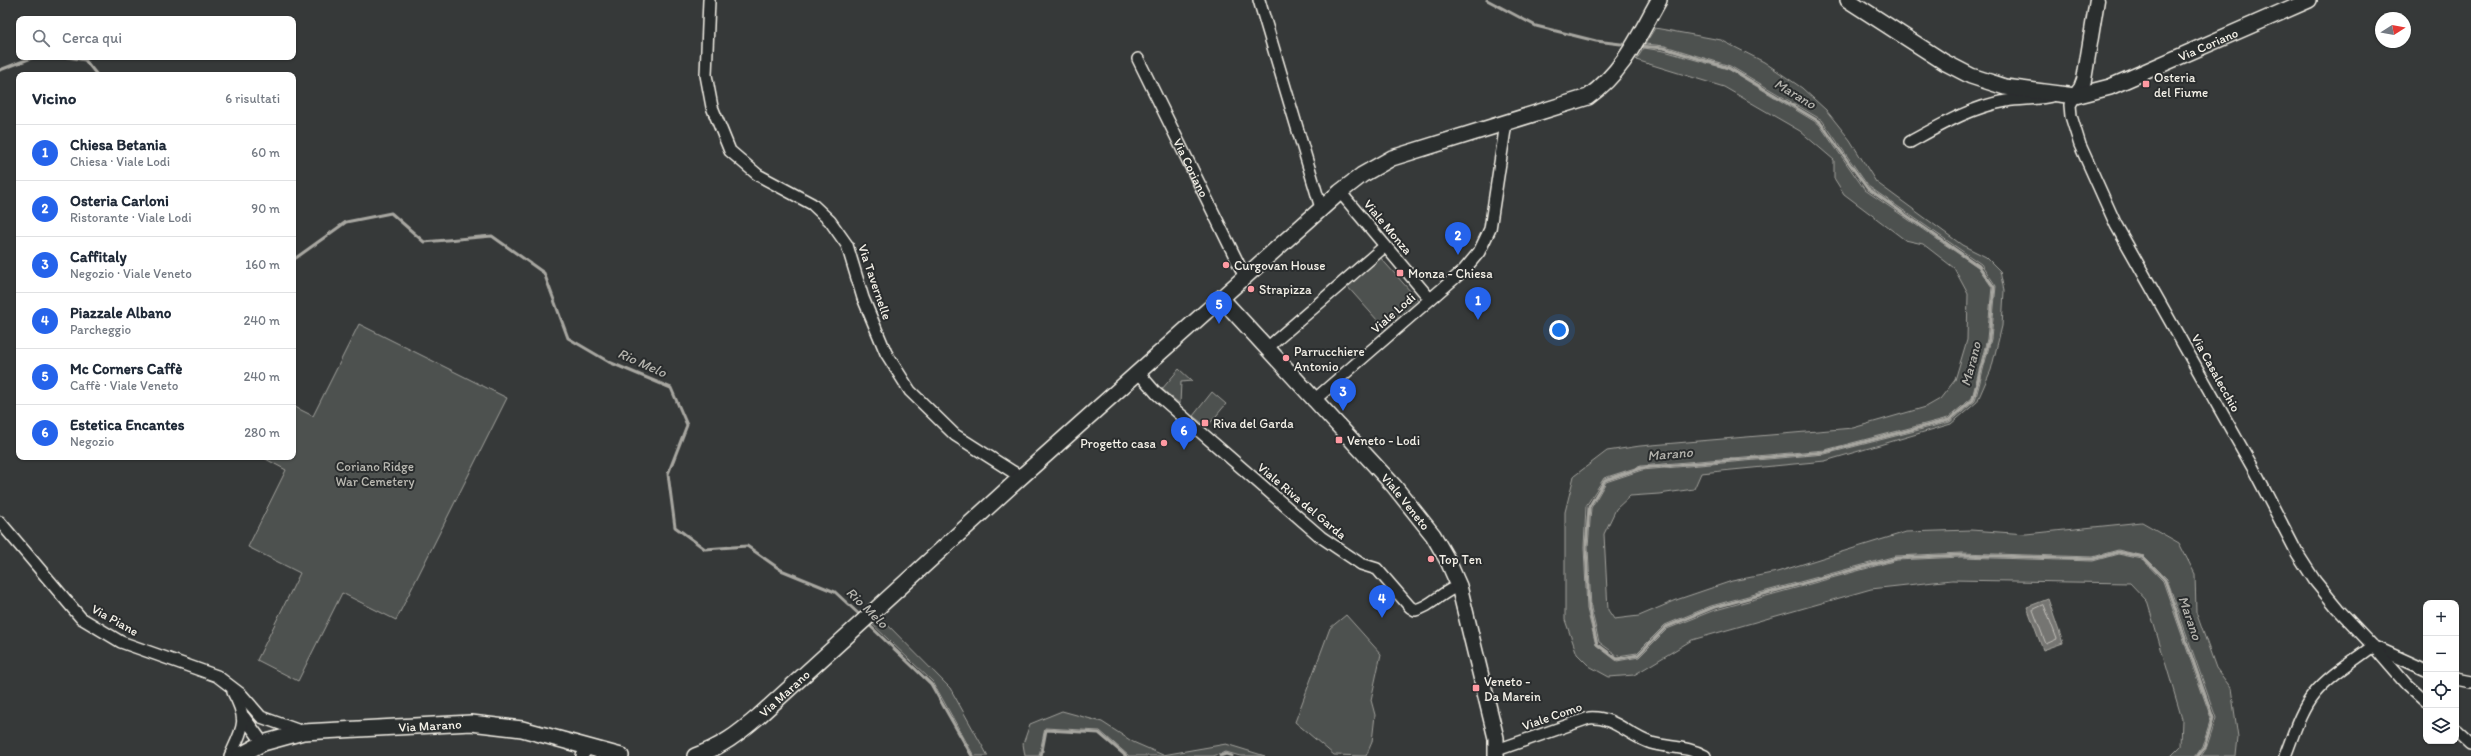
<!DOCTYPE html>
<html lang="it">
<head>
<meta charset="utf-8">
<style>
  body { margin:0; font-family:Itim,sans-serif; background:#f2f2f3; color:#1f2937 }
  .controls { position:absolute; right:12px; bottom:12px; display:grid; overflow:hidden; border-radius:8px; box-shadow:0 1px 3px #0004 }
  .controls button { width:36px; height:36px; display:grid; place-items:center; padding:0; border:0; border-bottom:1px solid #e0e1e3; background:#fff; color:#1f2937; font:20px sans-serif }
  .compass { position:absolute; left:2375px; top:12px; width:36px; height:36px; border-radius:50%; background:#fff; box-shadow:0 1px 3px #0004; rotate:79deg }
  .you { position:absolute; left:1559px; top:330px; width:14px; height:14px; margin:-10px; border:3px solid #fff; border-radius:50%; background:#1a73e8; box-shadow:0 0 0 6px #1a73e833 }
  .badge { display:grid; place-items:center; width:26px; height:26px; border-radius:50%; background:#2563eb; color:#fff; font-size:13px; font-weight:700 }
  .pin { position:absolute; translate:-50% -33px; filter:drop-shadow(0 1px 2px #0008) }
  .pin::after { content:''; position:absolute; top:21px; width:14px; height:12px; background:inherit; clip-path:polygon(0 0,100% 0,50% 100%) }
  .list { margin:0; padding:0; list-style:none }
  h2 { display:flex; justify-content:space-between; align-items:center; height:52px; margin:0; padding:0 16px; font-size:17px }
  h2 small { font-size:13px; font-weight:400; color:#747a83 }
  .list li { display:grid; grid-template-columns:26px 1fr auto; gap:12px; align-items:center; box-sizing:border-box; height:56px; padding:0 16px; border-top:1px solid #e0e1e3 }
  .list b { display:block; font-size:15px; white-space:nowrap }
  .list p { margin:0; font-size:13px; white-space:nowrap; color:#747a83 }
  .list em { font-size:13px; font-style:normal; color:#747a83 }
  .icon { flex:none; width:22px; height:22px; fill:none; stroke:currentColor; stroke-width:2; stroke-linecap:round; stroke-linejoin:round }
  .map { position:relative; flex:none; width:2471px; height:756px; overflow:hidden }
  .search { position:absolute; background:#fff; box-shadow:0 1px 3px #0004; left:16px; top:16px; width:280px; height:44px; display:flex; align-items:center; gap:10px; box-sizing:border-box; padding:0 14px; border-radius:8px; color:#747a83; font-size:15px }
  .panel { position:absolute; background:#fff; box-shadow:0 1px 3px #0004; left:16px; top:72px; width:280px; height:388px; border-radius:8px }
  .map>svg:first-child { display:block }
  .green { fill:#4e514f; stroke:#a1a19c }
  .water { fill:#757572; stroke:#a8a7a1 }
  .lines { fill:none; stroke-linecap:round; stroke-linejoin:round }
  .shore { stroke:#c1bfb9; stroke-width:1 }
  .stream { stroke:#a8a7a1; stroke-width:3 }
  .minor-casing { stroke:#f4f1e8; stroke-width:14 }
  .tertiary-casing { stroke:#f4f1e8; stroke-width:17 }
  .secondary-casing { stroke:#f4f1e8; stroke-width:18 }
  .minor { stroke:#2a2d2e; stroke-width:11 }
  .tertiary { stroke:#2a2d2e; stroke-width:14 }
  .secondary { stroke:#2a2d2e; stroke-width:15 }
  .poi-dot { fill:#ff9aa2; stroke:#2a2d2e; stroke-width:1.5 }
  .labels { text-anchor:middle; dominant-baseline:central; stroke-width:4; stroke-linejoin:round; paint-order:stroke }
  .street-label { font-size:13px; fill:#f4f1e8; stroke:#2a2d2e }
  .poi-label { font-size:13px; fill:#f4f1e8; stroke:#2a2d2e; text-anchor:start }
  .park-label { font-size:13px; fill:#bab9b2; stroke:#2a2d2e }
  .water-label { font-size:14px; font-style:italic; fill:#b4b3ad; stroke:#2a2d2e }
</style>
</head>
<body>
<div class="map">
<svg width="2471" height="756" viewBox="0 0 2471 756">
  <rect width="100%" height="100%" fill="#363939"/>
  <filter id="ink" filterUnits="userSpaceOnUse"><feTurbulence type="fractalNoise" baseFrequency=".025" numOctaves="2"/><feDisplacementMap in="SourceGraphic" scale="8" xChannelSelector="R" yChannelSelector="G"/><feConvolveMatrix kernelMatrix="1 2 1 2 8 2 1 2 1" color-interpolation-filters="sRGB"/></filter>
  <g filter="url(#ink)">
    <g class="green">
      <path d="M1655 28 1721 40 1764 62 1802 88 1826 110 1850 140 1876 182 1962 245 1986 257 2000 271 2004 291 2002 326 1991 370 1977 402 1951 424 1825 461 1701 473 1694 489 1659 494 1630 496 1616 509 1604 534 1608 610 1614 619 1639 616 1679 599 1732 581 1777 572 1906 532 1971 530 2026 534 2142 522 2179 543 2195 574 2196 612 2216 668 2231 688 2238 737 2236 756H2201L2206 749 2216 718 2167 579 2144 556 2118 550 2093 557 1961 553 1896 556 1711 606 1665 625 1637 653 1618 656 1599 642 1591 608 1588 547 1591 508 1606 482 1642 470 1825 454 1950 422 1975 401 1991 339 1996 286 1981 264 1868 186 1822 120 1730 66 1665 46 1645 44Z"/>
      <path d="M1644 48 1664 51 1728 69 1819 124 1865 190 1978 267 1992 287 1987 339 1972 398 1948 418 1825 450 1641 466 1604 478 1586 506 1584 547 1587 609 1596 645 1617 661 1639 657 1667 629 1712 611 1897 560 1961 557 2093 561 2118 554 2142 559 2163 581 2211 718 2202 747 2196 756H2171L2181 746 2182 719 2147 601 2130 583 1952 580 1871 589 1692 640 1634 675 1609 677 1589 666 1577 654 1565 620V512L1574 476 1607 451 1640 446 1853 428 1926 407 1940 399 1955 380 1967 340 1968 294 1954 268 1923 244 1905 240 1844 194 1834 178V160L1800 131 1724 87 1636 60Z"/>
      <path d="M1379 256 1419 301 1386 330 1346 285Z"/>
      <path d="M359 324 507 398 396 620 342 593 298 681 257 660 300 573 248 547 286 470 262 457H293V406L313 416Z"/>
      <path d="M1179 369 1192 381 1181 382 1180 404 1162 389Z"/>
      <path d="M1212 392 1226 404 1207 427 1193 416Z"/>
      <path d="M877 614 950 688 988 756H974L933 682 869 621Z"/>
      <path d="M1346 615 1381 654 1371 700 1375 715 1372 742 1366 756 1334 755 1295 722 1330 628Z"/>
      <path d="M1062 711 1102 722 1133 742 1163 755 1226 744 1265 756H1240L1226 752 1213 756H1129L1100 731 1045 728 1039 756H1025L1023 744 1030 724Z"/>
    </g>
    <path class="water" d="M2048 599 2063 643 2043 650 2027 607Z"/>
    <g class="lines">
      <path class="shore" d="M2044 605 2057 639 2046 644 2033 610Z"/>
      <g class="stream">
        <path d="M1487 0 1536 26 1596 41 1629 45"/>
        <path d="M1639 46 1664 48 1729 68 1820 122 1867 188 1979 266 1994 287 1989 339 1973 400 1949 420 1825 452 1641 468 1605 480 1589 507 1586 547 1589 609 1597 644 1617 659 1638 655 1666 627 1712 608 1897 558 1961 555 2093 559 2118 552 2143 557 2165 580 2213 718 2204 748 2198 756"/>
        <path d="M67 57 85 60 97 75"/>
        <path d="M0 70 34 57"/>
        <path d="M293 260 346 222 391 213 424 242 492 236 544 273 568 338 609 362 671 388 687 425 668 474 675 527 705 549 747 546 781 570 835 592 862 617"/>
        <path d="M867 623 931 684 972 756"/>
        <path d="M1041 756 1046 730 1099 733 1126 756"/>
        <path d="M1220 756 1226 754 1232 756"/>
      </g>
      <defs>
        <g id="minor">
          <path d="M709 0 706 75 712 107 730 151 758 175 812 204 830 221 847 245 863 298 886 353 910 391 955 435 1021 477"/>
          <path d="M1259 0 1321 208"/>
          <path id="s1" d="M1138 59 1245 277"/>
          <path d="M2075 96 2070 105 2071 116 2080 145 2116 225 2253 468 2297 553 2315 581 2338 609 2373 646 2426 670"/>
          <path d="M1910 142C1941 125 1971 107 2006 101 2023 98 2039 100 2055 95"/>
          <path d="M1340 192 1430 299"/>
          <path d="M1266 349 1385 246"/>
          <path d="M1138 372 1157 394 1321 537 1361 564 1377 569 1410 607 1415 610C1431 607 1442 591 1459 586"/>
          <path d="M1313 401 1464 270 1479 252 1490 229 1506 123"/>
          <path d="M0 522 81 618 121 642 217 676 242 695 261 717 303 732"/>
          <path d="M2456 679 2471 682"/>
          <path d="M244 717 263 743"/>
          <path d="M2456 731 2471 745"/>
          <path d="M1497 750 1589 718C1615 716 1628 736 1651 743 1669 748 1688 746 1705 756"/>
          <path d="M230 756C243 728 249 721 233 692"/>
          <path d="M582 756 588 748"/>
          <path d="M2285 756C2293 736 2300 711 2314 694 2329 675 2354 661 2373 646L2406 684 2426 702"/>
        </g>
        <path id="tertiary" d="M2075 96 2081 88 2084 80 2097 0"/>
        <g id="secondary">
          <path id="s2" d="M1848 0 1944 62 1971 76 2005 87 2075 96 2110 87 2309 0"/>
          <path id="s3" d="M1221 298 1394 486 1433 535 1448 561 1459 586 1496 738V756"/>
          <path id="s4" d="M239 756 263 743 303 732 471 723 522 729 621 756"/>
          <path id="s5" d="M695 756C721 747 738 734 759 716L1021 477 1340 192 1362 175 1392 158 1588 97C1624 71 1638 37 1659 0"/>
        </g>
      </defs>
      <use href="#minor" class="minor-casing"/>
      <use href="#tertiary" class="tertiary-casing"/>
      <use href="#secondary" class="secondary-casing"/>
      <use href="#minor" class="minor"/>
      <use href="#tertiary" class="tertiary"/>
      <use href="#secondary" class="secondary"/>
    </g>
  </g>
  <g class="poi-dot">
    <rect x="2142" y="80" width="8" height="8" rx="2"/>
    <circle cx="1226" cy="265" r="4"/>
    <rect x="1396" y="269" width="8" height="8" rx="2"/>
    <circle cx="1251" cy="289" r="4"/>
    <circle cx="1286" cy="358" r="4"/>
    <rect x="1201" y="419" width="8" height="8" rx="2"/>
    <rect x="1335" y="436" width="8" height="8" rx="2"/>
    <circle cx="1164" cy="443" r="4"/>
    <circle cx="1431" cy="559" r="4"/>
    <rect x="1472" y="684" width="8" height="8" rx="2"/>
  </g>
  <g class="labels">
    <g class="street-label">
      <text stroke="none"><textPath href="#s2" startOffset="394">Via Coriano</textPath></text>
      <text stroke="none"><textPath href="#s1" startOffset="121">Via Coriano</textPath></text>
      <text transform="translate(1388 227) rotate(50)">Viale Monza</text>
      <text transform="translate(875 282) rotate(71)">Via Tavernelle</text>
      <text transform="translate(1393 313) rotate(-41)">Viale Lodi</text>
      <text transform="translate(2216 373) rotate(61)">Via Casalecchio</text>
      <text transform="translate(1302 501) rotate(40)">Viale Riva del Garda</text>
      <text stroke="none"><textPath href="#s3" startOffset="275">Viale Veneto</textPath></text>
      <text transform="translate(115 620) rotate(29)">Via Piane</text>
      <text stroke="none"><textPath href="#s5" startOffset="110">Via Marano</textPath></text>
      <text transform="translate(1552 716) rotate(-19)">Viale Como</text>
      <text stroke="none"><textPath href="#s4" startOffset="196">Via Marano</textPath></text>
    </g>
    <g class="poi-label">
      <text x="2154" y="77">Osteria<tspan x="2154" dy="15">del Fiume</tspan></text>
      <text x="1234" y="265">Curgovan House</text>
      <text x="1408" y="273">Monza - Chiesa</text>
      <text x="1259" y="289">Strapizza</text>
      <text x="1294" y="351">Parrucchiere<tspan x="1294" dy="15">Antonio</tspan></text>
      <text x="1213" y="423">Riva del Garda</text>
      <text x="1347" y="440">Veneto - Lodi</text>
      <text x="1156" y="443" text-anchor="end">Progetto casa</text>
      <text x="1439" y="559">Top Ten</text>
      <text x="1484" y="681">Veneto -<tspan x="1484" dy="15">Da Marein</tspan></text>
    </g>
    <g class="park-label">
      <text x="375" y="466">Coriano Ridge<tspan x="375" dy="15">War Cemetery</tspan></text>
    </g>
    <g class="water-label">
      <text transform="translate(1795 94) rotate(31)">Marano</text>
      <text transform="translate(642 363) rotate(24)">Rio Melo</text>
      <text transform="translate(1971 364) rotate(-75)">Marano</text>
      <text transform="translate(1670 454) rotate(-5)">Marano</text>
      <text transform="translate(867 608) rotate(44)">Rio Melo</text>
      <text transform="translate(2190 618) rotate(71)">Marano</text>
    </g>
  </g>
</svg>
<div class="controls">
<button>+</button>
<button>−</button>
<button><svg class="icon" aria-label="locate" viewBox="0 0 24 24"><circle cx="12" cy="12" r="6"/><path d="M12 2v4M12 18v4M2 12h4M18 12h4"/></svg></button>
<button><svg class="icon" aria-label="layers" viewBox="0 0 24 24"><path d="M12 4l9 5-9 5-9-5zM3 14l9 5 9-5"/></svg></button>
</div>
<svg class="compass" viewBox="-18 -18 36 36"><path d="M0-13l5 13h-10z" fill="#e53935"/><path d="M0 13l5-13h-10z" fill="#747a83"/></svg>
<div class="you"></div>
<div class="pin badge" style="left:1478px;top:320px">1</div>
<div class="pin badge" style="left:1458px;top:255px">2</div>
<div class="pin badge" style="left:1343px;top:411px">3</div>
<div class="pin badge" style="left:1382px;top:618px">4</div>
<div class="pin badge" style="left:1219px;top:324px">5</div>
<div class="pin badge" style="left:1184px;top:450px">6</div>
<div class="search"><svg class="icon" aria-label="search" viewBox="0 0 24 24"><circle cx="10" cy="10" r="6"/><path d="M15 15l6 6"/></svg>Cerca qui</div>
<section class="panel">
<h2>Vicino<small>6 risultati</small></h2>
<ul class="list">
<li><span class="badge">1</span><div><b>Chiesa Betania</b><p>Chiesa · Viale Lodi</p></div><em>60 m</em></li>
<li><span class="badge">2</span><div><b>Osteria Carloni</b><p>Ristorante · Viale Lodi</p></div><em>90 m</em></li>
<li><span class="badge">3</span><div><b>Caffitaly</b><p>Negozio · Viale Veneto</p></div><em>160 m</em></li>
<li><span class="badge">4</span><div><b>Piazzale Albano</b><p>Parcheggio</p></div><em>240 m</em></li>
<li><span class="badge">5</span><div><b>Mc Corners Caffè</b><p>Caffè · Viale Veneto</p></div><em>240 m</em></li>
<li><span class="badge">6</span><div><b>Estetica Encantes</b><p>Negozio</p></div><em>280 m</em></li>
</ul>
</section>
</div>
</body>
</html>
